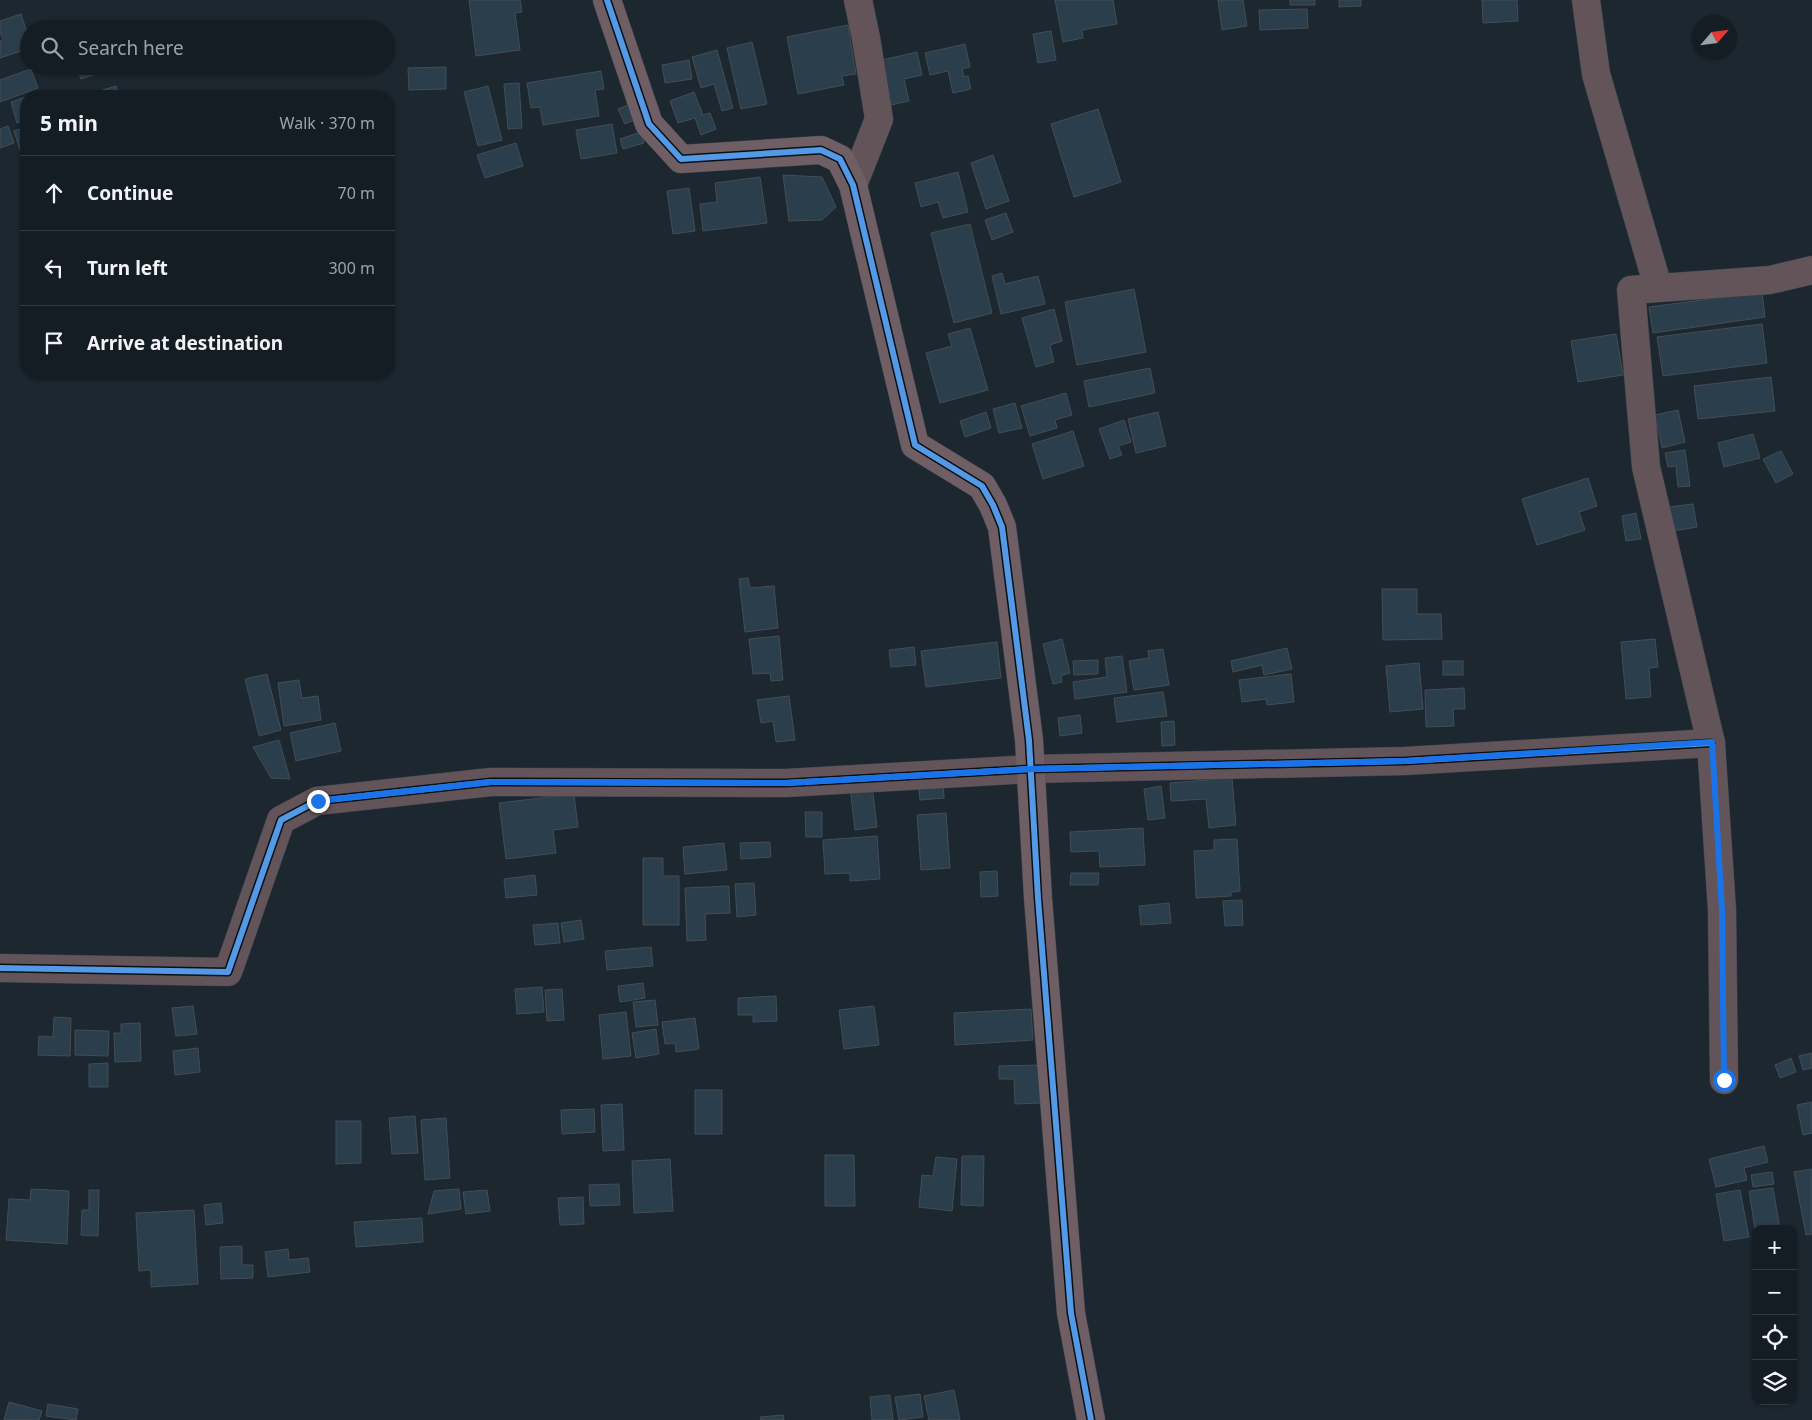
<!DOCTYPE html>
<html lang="en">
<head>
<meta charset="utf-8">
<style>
  body { margin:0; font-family:"Noto Sans",sans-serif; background:#1e262c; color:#f1f3f6 }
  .controls { position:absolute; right:15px; bottom:15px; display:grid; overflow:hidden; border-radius:10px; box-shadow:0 1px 4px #0004 }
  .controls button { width:45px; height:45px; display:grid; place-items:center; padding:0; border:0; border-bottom:1px solid #343b41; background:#151d24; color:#f1f3f6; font:25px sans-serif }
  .compass { position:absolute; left:1692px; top:15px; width:45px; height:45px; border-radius:50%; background:#151d24; box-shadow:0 1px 4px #0004; rotate:62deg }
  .stop { position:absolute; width:15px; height:15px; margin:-11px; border:4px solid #1a73e8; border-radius:50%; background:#fff }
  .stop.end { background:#1a73e8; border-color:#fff; box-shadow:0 1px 5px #0008 }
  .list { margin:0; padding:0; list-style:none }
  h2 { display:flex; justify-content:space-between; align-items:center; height:65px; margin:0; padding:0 20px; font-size:21px }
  h2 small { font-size:16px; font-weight:400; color:#9da2a6 }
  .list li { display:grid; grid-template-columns:32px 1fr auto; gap:15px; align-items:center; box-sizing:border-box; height:75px; padding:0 20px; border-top:1px solid #343b41 }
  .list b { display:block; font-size:19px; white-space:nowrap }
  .list em { font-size:16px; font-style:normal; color:#9da2a6 }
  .icon { flex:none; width:28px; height:28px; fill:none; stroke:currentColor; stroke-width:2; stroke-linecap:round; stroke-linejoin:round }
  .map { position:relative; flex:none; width:1812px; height:1420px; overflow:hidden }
  .search { position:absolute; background:#151d24; box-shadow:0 1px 4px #0004; left:20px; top:20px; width:375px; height:55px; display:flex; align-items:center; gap:12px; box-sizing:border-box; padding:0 18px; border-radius:28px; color:#9da2a6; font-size:19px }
  .panel { position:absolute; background:#151d24; box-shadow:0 1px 4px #0004; left:20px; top:90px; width:375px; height:290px; border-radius:20px }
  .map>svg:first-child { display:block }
  .building { fill:#2b3e4b; stroke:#444d54 }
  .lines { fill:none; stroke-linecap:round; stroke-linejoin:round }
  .street-casing { stroke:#384249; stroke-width:29 }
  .secondary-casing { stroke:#384249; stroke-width:29 }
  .street { stroke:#625459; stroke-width:28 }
  .secondary { stroke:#6f5e64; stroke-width:28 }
  .cycleway-casing { stroke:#081017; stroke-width:9 }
  .cycleway { stroke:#5399e6; stroke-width:6 }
  .route { stroke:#1a73e8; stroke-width:6 }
</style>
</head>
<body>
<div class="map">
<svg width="1812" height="1420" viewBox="0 0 1812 1420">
  <rect width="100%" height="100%" fill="#1c2730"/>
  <g class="building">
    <path d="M469 0H520L522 12 515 13 520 50 476 56Z"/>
    <path d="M1055 0H1113L1117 24 1082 30 1083 38 1063 42Z"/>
    <path d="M1218 0H1243L1247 26 1222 30Z"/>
    <rect x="1290" y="0" width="25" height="5"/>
    <path d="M1339 0H1361V6L1339 7Z"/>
    <path d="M1482 0H1517L1518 21 1483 23Z"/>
    <path d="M1307 9 1308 28 1260 30 1259 10Z"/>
    <path d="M21 14 28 36 23 38 27 49 0 58V41L3 40 0 32V21Z"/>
    <path d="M848 25 856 74 842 76 844 85 798 94 787 37Z"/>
    <path d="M1051 31 1056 60 1038 63 1033 34Z"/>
    <path d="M752 42 767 104 741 109 727 48Z"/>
    <path d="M965 44 970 67 962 69 964 77 968 76 971 89 953 93 948 71 930 75 925 53Z"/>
    <path d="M717 50 733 108 722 111 714 84 701 88 692 57Z"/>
    <path d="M917 52 922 75 904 79 909 101 891 105 882 60Z"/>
    <path d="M689 60 692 79 665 83 662 65Z"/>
    <path d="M77 66H99L101 72 81 79Z"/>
    <path d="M446 67V89L409 90 408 68Z"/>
    <path d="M31 69 38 88 0 102V80Z"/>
    <path d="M601 71 604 89 595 90 599 116 543 125 540 107 531 108 527 83Z"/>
    <path d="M519 83 522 128 508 129 504 84Z"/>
    <path d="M116 86 119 96H87L86 95Z"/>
    <path d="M488 86 502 140 478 146 464 92Z"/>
    <path d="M694 92 703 115 710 113 716 129 701 135 695 118 678 123 670 101Z"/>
    <path d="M26 97V120L17 123 11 102Z"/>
    <path d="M633 103 639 118 625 124 618 109Z"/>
    <path d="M1098 109 1121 182 1074 197 1051 124Z"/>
    <path d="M612 124 617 153 581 159 576 130Z"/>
    <path d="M8 126 14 143 0 148V129Z"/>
    <path d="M26 127V152L21 153 14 131Z"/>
    <path d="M641 132 644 143 623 149 620 139Z"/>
    <path d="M516 143 523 166 485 178 477 155Z"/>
    <path d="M993 155 1009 201 986 209 971 163Z"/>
    <path d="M958 172 968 212 943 218 938 202 921 207 915 183Z"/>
    <path d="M783 175 822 177 836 207 822 220 789 221Z"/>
    <path d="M760 177 767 223 703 231 700 204 717 202 715 183Z"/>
    <path d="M689 188 695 231 673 234 667 191Z"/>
    <path d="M1006 213 1013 232 992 240 985 220Z"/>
    <path d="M970 224 992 313 954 323 931 233Z"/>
    <path d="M1002 273 1005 284 1038 276 1045 304 1001 314 992 276Z"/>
    <path d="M1134 289 1146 352 1077 365 1065 302Z"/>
    <path d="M1762 292 1765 317 1653 333 1649 307Z"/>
    <path d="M1054 309 1062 341 1050 345 1054 362 1036 367 1022 318Z"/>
    <path d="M1762 324 1767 363 1663 376 1657 337Z"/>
    <path d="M970 328 988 390 940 403 926 353 952 346 948 334Z"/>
    <path d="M1616 334 1623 375 1578 382 1571 341Z"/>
    <path d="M1150 368 1155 393 1089 407 1084 381Z"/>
    <path d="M1771 377 1775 411 1698 419 1694 386Z"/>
    <path d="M1066 393 1072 415 1055 420 1057 428 1030 436 1021 406Z"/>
    <path d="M1015 403 1022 428 999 433 993 409Z"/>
    <path d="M1678 410 1685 442 1662 448 1655 415Z"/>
    <path d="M986 412 991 428 965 437 960 421Z"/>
    <path d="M1158 412 1166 446 1136 453 1128 419Z"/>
    <path d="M1124 420 1131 442 1118 446 1122 455 1110 459 1099 429Z"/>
    <path d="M1073 431 1084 466 1043 479 1032 444Z"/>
    <path d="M1753 434 1760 458 1724 467 1718 443Z"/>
    <path d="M1685 450 1690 486 1678 487 1676 466 1668 467 1665 453Z"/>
    <path d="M1781 451 1793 474 1776 483 1763 459Z"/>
    <path d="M1588 478 1597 506 1579 512 1585 530 1537 545 1522 499Z"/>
    <path d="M1693 504 1697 527 1673 531 1669 507Z"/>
    <path d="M1636 513 1641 539 1626 541 1622 516Z"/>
    <path d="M748 578 750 588 774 586 778 628 745 632 739 579Z"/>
    <path d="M1382 589H1417V614H1441L1442 639 1383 640Z"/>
    <path d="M779 636 783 680 771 681 770 673 753 674 749 639Z"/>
    <path d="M1062 639 1070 673 1061 676 1062 682 1053 684 1043 644Z"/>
    <path d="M1655 639 1658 667 1649 668 1651 697 1626 699 1621 642Z"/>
    <path d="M997 642 1001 678 926 687 921 651Z"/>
    <path d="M914 647 916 665 891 667 889 650Z"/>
    <path d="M1287 648 1292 669 1264 675 1262 665 1233 672 1231 661Z"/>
    <path d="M1163 649 1169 685 1134 690 1129 661 1149 658 1148 651Z"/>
    <path d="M1122 656 1127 692 1075 699 1073 682 1107 677 1105 658Z"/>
    <path d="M1098 660V674L1074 675 1073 661Z"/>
    <rect x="1443" y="661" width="20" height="14"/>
    <path d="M1419 663 1423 709 1390 712 1386 666Z"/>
    <path d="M267 674 281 730 259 736 245 679Z"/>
    <path d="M1291 674 1294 702 1267 705 1266 699 1242 702 1239 680Z"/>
    <path d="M299 680 302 698 318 696 321 720 284 726 278 683Z"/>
    <path d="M1464 688 1465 709H1453L1454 726 1426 727 1425 690Z"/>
    <path d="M1163 692 1167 716 1117 722 1114 698Z"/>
    <path d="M789 696 795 740 776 742 773 721 761 723 757 700Z"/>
    <path d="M1080 715 1082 733 1060 736 1058 718Z"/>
    <path d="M1174 721 1175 745 1162 746 1161 722Z"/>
    <path d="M335 723 341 751 296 761 290 733Z"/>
    <path d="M279 740 290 779 271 778 253 747Z"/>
    <path d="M1232 778 1236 825 1209 828 1206 799 1171 801 1170 783Z"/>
    <path d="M943 780 944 798 920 800 918 782Z"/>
    <path d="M872 785 877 827 855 830 850 787Z"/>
    <path d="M1161 786 1165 818 1148 820 1144 789Z"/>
    <path d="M574 794 578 827 553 830 556 853 506 859 499 803Z"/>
    <path d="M805 812H822V837H806Z"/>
    <path d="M946 813 950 868 921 870 917 815Z"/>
    <path d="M1143 828 1145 865 1100 867 1099 851 1071 852 1070 832Z"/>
    <path d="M877 836 880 879 850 881V873L825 874 823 840Z"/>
    <path d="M1237 839 1240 891 1231 892V896L1196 898 1194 851 1214 850V840Z"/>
    <path d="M770 842 771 857 741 859 740 843Z"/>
    <path d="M724 843 727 870 685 874 683 847Z"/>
    <path d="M643 858H663V876H679V925H643Z"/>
    <path d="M997 871 998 896 981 897 980 872Z"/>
    <path d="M1071 873H1099L1098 885H1070Z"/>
    <path d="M535 875 537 895 506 898 504 879Z"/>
    <path d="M754 883 756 915 737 917 735 884Z"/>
    <path d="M729 886 730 913 705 914 706 940 687 941 685 888Z"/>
    <path d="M1242 900 1243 925 1225 926 1223 901Z"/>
    <path d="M1169 903 1171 923 1141 925 1139 906Z"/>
    <path d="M581 920 584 939 564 942 561 923Z"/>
    <path d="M558 923 560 943 535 945 533 925Z"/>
    <path d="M651 947 653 966 607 970 605 951Z"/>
    <path d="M643 983 645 998 620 1002 618 986Z"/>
    <path d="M542 987 544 1012 517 1014 515 989Z"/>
    <path d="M562 989 564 1020 547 1021 545 990Z"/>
    <path d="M776 996 777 1021 753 1022V1015H738V998Z"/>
    <path d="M655 1000 658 1025 636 1027 633 1002Z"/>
    <path d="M193 1006 197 1034 176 1036 172 1008Z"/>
    <path d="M874 1006 879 1045 844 1049 839 1010Z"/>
    <path d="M1031 1009 1033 1040 955 1045 954 1013Z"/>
    <path d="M626 1012 631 1056 603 1059 599 1015Z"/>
    <path d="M54 1017 71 1018 70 1056 38 1055 39 1036 53 1037Z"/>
    <path d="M695 1018 699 1049 676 1052 675 1043 665 1044 662 1022Z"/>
    <path d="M140 1023 141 1061 115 1062 114 1033H121V1024Z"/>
    <path d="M656 1029 659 1054 636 1058 632 1033Z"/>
    <path d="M75 1030 109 1031 108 1056 75 1055Z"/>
    <path d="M198 1048 200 1072 175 1075 173 1051Z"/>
    <path d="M1812 1053V1068L1803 1070 1799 1056Z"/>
    <path d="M1791 1058 1796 1072 1780 1078 1775 1065Z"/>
    <path d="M108 1063V1087H89V1064Z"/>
    <path d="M1039 1065 1040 1103 1015 1104 1014 1079H999V1066Z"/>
    <rect x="695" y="1090" width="27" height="44"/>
    <path d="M1812 1102V1133L1803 1135 1797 1105Z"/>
    <path d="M622 1104 624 1150 603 1151 601 1105Z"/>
    <path d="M594 1109 595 1132 562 1134 561 1110Z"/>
    <path d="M415 1116 418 1153 392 1154 389 1118Z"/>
    <path d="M446 1118 450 1178 425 1180 421 1120Z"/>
    <path d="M336 1121H361V1163L336 1164Z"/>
    <path d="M1764 1146 1768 1162 1744 1168 1747 1180 1716 1187 1709 1159Z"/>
    <path d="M825 1155H854L855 1206H825Z"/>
    <path d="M962 1156H984L983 1206 961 1205Z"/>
    <path d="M936 1157 957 1159 952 1211 919 1207 922 1175 933 1176Z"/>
    <path d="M670 1159 673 1211 634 1213 632 1161Z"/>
    <path d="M1812 1169V1234L1806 1235 1794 1172Z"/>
    <path d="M1772 1172 1774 1184 1753 1187 1751 1175Z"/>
    <path d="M619 1184 620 1205 590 1206 589 1185Z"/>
    <path d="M1773 1188 1780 1229H1771V1227L1755 1229 1749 1191Z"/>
    <path d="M31 1189 69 1191 67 1244 6 1240 9 1199 30 1200Z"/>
    <path d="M459 1189 461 1209 428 1214 434 1191Z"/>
    <path d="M89 1190H99L98 1236 81 1235 82 1210H89Z"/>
    <path d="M487 1190 490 1211 466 1214 463 1192Z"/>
    <path d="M1740 1190 1749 1237 1724 1241 1716 1194Z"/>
    <path d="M583 1197 584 1224 560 1225 558 1198Z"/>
    <path d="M221 1203 223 1223 206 1225 204 1205Z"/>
    <path d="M194 1210 198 1284 151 1287V1270L139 1271 136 1213Z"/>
    <path d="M422 1218 423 1242 356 1247 354 1222Z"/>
    <path d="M242 1246V1265H253V1278L221 1279 220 1247Z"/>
    <path d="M288 1249 289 1260 308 1258 310 1272 268 1277 265 1252Z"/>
    <path d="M954 1390 960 1420H929L924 1396Z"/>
    <path d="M920 1394 923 1417 899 1420 895 1397Z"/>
    <path d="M890 1395 893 1420H872L870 1397Z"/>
    <path d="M9 1402 42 1411 39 1420H4Z"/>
    <path d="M48 1404 78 1409 76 1420 46 1416Z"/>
    <path d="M783 1415 784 1420H761L760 1417Z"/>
  </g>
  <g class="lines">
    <defs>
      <g id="street">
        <path d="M1586 0 1596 74 1658 287"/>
        <path d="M853 185 879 119 866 38 858 0"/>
        <path d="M0 968 228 972 281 820 317 801 491 782 786 783 1031 769 1405 761 1711 743"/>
        <path d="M1724 1080 1722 910 1711 743 1646 467 1631 290 1770 280 1812 270"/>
      </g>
      <path id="secondary" d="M607 0 649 124 681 159 821 150 840 159 853 185 915 445 982 486 993 505 1002 527 1029 740 1038 898 1071 1313 1091 1420"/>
    </defs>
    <use href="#street" class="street-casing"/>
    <use href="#secondary" class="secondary-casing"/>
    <use href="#street" class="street"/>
    <use href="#secondary" class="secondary"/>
    <defs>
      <g id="cycleway">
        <path d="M607 0 649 124 681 159 821 150 840 159 853 185 915 445 982 486 993 505 1002 527 1029 740 1038 898 1071 1313 1091 1420"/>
        <path d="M0 968 228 972 281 820 317 801 491 782 786 783 1031 769 1405 761 1711 743"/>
      </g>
    </defs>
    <use href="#cycleway" class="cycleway-casing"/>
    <use href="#cycleway" class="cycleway"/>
  </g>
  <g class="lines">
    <path class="route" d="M318 801 491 782 786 783 1031 769 1405 761 1712 742 1722 910 1724 1080"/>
  </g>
</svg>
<div class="controls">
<button>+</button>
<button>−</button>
<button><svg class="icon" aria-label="locate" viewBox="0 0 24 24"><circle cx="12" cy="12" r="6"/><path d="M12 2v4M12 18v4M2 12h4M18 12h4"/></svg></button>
<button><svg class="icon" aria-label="layers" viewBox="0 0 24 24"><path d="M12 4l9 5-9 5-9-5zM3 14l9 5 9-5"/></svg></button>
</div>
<svg class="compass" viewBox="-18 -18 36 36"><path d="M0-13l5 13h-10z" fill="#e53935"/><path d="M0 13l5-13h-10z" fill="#9da2a6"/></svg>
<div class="stop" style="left:1724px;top:1080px"></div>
<div class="stop end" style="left:318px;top:801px"></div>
<div class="search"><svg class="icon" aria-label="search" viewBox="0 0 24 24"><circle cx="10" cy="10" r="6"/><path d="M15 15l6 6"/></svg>Search here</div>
<section class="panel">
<h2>5 min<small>Walk · 370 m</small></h2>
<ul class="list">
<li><svg class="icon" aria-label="ahead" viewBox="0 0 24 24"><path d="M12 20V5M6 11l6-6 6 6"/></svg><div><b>Continue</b></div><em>70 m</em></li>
<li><svg class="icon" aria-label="left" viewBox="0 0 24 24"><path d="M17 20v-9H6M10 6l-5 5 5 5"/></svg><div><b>Turn left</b></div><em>300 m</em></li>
<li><svg class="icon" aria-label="arrive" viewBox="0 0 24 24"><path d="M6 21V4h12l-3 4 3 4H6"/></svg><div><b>Arrive at destination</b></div></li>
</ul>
</section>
</div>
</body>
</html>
